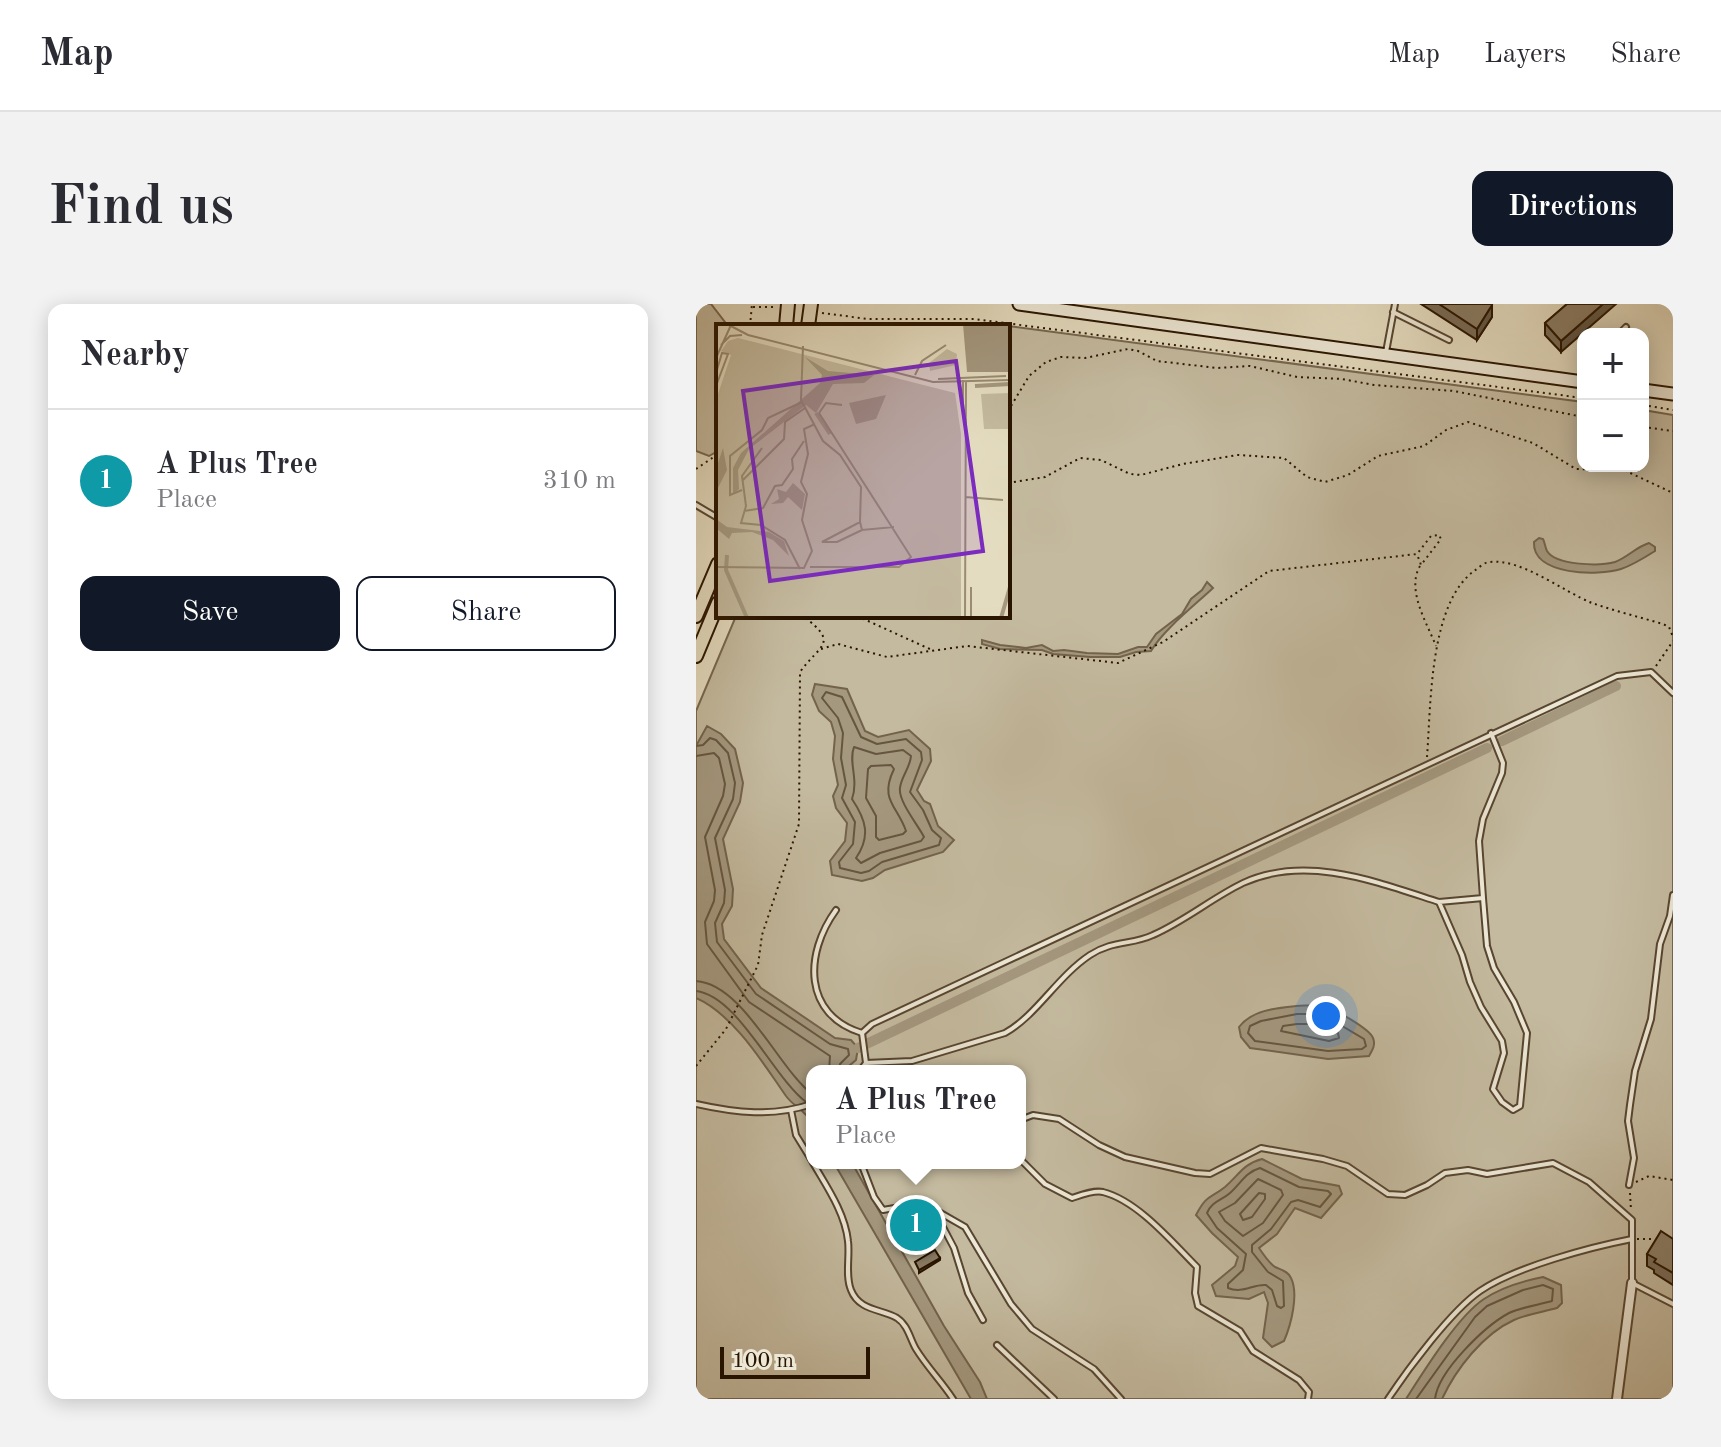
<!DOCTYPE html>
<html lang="en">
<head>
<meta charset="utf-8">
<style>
  body { margin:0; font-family:"Old Standard TT",serif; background:#f2f2f3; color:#2b2b33 }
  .controls { position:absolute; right:24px; top:24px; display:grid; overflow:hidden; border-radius:16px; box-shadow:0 4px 20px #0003 }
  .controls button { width:72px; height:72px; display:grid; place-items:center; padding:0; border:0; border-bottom:2px solid #e1e1e2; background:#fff; color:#2b2b33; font:40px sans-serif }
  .scale { position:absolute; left:24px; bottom:20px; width:150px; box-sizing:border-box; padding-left:8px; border:4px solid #291400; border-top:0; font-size:22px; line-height:28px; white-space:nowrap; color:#291400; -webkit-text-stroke:6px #ede8d6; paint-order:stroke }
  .you { position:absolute; left:630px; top:712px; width:28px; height:28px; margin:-20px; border:6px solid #fff; border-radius:50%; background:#1a73e8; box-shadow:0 0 0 12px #1a73e833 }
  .badge { display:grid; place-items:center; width:52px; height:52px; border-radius:50%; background:#111827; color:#fff; font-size:26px; font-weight:700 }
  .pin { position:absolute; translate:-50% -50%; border:4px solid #fff; box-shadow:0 2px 8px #0006 }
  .popup { position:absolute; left:110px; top:761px; width:220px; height:104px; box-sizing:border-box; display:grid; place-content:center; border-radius:16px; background:#fff; filter:drop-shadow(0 2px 6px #0005); font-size:26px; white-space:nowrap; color:#7c7c81 }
  .popup b { font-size:30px; color:#2b2b33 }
  .popup::after { content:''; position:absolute; left:50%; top:100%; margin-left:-16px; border:16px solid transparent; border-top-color:#fff }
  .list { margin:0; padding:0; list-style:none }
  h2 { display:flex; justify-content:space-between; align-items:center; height:104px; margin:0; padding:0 32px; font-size:34px }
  h2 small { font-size:26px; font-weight:400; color:#7c7c81 }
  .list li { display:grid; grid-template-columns:52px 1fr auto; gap:24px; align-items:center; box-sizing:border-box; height:144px; padding:0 32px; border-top:2px solid #e1e1e2 }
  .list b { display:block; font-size:30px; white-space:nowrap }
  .list p { margin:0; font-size:26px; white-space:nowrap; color:#7c7c81 }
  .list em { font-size:26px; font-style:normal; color:#7c7c81 }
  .actions { display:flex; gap:16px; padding:24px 32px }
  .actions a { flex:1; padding:18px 0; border:2px solid #111827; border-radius:16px; text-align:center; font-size:28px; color:#111827 }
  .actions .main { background:#111827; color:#fff }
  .map { position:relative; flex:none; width:977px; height:1095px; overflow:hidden; border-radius:16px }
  header { display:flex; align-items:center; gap:48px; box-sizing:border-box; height:112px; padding:0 40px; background:#fff; border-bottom:2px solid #e1e1e2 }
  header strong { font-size:38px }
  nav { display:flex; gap:44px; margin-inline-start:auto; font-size:28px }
  .intro { display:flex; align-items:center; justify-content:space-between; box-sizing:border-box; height:192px; padding:0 48px }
  h1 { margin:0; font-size:56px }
  .button { padding:20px 36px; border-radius:16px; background:#111827; color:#fff; font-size:28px; font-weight:700 }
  main { display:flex; gap:48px; padding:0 48px }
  aside { flex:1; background:#fff; border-radius:16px; box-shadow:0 4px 20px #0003 }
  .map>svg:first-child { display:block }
  .green { fill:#c4ba9f; stroke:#766750; stroke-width:2; fill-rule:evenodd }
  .water { fill:#a4987f; stroke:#73634c; stroke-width:2 }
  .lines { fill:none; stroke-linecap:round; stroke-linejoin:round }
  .shore { stroke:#665640; stroke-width:2 }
  .canal { stroke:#a4987f; stroke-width:10 }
  .service-casing { stroke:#584630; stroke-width:8 }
  .minor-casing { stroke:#584630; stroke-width:12 }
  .secondary-casing { stroke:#291400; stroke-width:15 }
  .primary-casing { stroke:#291400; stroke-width:16 }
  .path { stroke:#291400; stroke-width:2; stroke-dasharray:2 4; stroke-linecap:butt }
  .service { stroke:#ede8d6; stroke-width:4 }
  .minor { stroke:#ede8d6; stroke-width:8 }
  .secondary { stroke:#ede8d6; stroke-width:11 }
  .primary { stroke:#e4dcc0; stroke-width:12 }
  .wall { fill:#776b56; stroke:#291400; stroke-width:2 }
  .shaded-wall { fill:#615746; stroke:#291400; stroke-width:2 }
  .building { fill:#8a7c64; stroke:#291400; stroke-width:2 }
  .inset-river { fill:none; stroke:#a4987f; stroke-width:4 }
  .inset-road { fill:none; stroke:#998c73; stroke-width:2 }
  .view { fill:#7b2cbf; fill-opacity:0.15; stroke:#7b2cbf; stroke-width:4 }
  .inset-edge { fill:none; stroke:#291400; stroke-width:4 }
</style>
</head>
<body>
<header>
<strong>Map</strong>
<nav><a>Map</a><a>Layers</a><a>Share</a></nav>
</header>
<div class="intro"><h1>Find us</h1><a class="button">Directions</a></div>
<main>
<aside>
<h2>Nearby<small></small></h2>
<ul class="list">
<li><span class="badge" style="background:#0f9aa8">1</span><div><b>A Plus Tree</b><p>Place</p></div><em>310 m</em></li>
</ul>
<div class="actions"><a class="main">Save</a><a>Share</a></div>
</aside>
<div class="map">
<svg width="977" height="1095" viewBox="0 0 977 1095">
  <rect width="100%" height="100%" fill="#e4dcc0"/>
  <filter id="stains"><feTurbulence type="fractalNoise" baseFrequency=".0025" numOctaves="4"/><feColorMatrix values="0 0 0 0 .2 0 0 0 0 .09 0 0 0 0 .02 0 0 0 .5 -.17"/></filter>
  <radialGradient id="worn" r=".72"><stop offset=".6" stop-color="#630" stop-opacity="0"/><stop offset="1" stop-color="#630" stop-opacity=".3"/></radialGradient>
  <g class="green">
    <path d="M0 0H15L32 22H22V147L13 152 0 147Z"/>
    <path d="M312 22 887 98V162H947V106L977 111V1095H0V407L40 312H312ZM116 767H324V859H116Z"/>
  </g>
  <g class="water">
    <path d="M843 234 847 235C849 239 849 243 851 247 860 262 905 262 919 258 932 253 940 243 953 239L959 243V247C948 254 937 261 925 265 903 272 836 272 838 238Z"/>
    <path d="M511 278 517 284C499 301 468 325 455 347L440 348 424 353H394L357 350 346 346 304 345 286 340V336L304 341 330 344 346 341 357 347 368 346 391 349 422 350 442 343H451L460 330 486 310 495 295 506 286Z"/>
    <path d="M119 380 151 385 169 427 182 433 213 426 234 445 235 457 221 486 228 497 234 500 242 522 258 536 247 548 189 566 177 574 166 577 136 571 134 557 149 537 151 519 140 504 137 492 142 481 137 455 139 432 135 418 123 407 116 391Z"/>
    <path d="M11 422 25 430 39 445 47 479 44 498 27 535 37 585 36 602 26 620 28 635 65 684 139 734 155 736 162 744 160 756 147 767H116V790L114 792 116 795V819C108 805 98 803 90 792 67 759 38 711 0 694V442Z"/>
    <path d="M600 702C609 702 619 700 627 702 637 704 674 725 677 734 680 741 676 747 673 752L632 755 554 744 545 733 543 723C556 706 580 704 600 702Z"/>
    <path d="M566 855 606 875 643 882 646 890 625 914 599 904 581 930 563 944C567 950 573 959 579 963 585 966 592 967 595 974 603 990 595 1021 588 1037L576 1043 567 1034 572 999 568 988 553 995 520 992 516 981 539 962 542 953 516 929 500 911C511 890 514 895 529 883 543 871 547 860 566 855Z"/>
    <path d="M138 859H156L248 1022 284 1078 291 1095H275Z"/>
    <path d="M847 973 865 981 866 999 861 1004C847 1008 831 1010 818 1016 787 1030 760 1065 746 1095H710C728 1067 762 1012 788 995 806 983 827 977 847 973Z"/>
  </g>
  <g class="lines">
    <g class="shore">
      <path d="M130 388 146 393 165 433 181 440 210 435 225 448 226 456 214 488 227 506 236 526 245 534 243 541 186 558 173 567 165 569 144 564 143 558 157 540 159 518 146 494 150 481 145 454 147 429 142 414 126 394Z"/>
      <path d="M0 442 7 441 14 434 20 436 32 449 39 479 37 495 19 534 29 586 28 599 19 619 21 638 60 690 134 740 152 745 153 751 144 760 143 767"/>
      <path d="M158 443 180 450 207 446 215 452C214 464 205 473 204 484 202 497 222 521 228 533L225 537 184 549 165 559 160 554C175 532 170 516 156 495 163 475 152 458 158 443Z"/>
      <path d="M0 452 18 449 23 454 29 480 27 492 9 533 19 586 18 597 9 618 11 640 53 698 134 752 133 767"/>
      <path d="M195 461 198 465C183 496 201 501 210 527L207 530 183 536 180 533V512L170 494 172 465 175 462Z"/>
      <path d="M0 677C47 680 82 764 116 790"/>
      <path d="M0 687C42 692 77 773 110 798"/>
      <path d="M601 710H626L668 735 670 742 666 745 632 747 559 737 552 729 554 722 565 717Z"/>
      <path d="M601 720H623L642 729 643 734 633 737 585 727 587 722Z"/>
      <path d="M564 864 603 883 632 887 635 890 624 903 602 896 595 898 575 925 556 941V948L572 968 587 977 588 1002 585 1004 581 1002 576 986 570 981C556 980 547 990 532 984V980L547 966 550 950 521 924 511 909C516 897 525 897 534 889 545 879 550 868 564 864Z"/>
      <path d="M562 875 585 886 587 891 567 919 547 932 529 917 523 908 539 899Z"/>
      <path d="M563 889 569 890V895L556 913 547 916 544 910Z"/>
      <path d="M720 1095 779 1013 791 1002 827 986 847 981 857 985 856 997C842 1001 826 1003 813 1009 789 1022 742 1067 739 1095"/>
    </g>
    <g class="canal">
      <path d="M806 437 920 382"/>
      <path d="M162 744 791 444"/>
    </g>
    <defs>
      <g id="service">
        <path d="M697 8 753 36"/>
        <path d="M923 30 930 23"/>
        <path d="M690 48 699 0"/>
        <path d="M0 201 22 214"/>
        <path d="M787 594 791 642 798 664 818 698 831 729 824 802 817 806 806 798 797 785 808 749 806 737 785 703 774 678 766 651 743 598 787 594 783 537 787 515 806 469 807 459 795 429"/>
        <path d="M140 606C108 650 107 711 166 729"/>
        <path d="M166 729 176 720 921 372 955 368 977 389"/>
        <path d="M170 759 216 757 309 729C341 711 361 673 394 651 417 636 436 641 457 631 489 617 516 594 547 579 610 550 681 578 743 598"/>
        <path d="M164 767 170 759 166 729"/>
        <path d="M0 800C40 809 77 813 116 800"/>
        <path d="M95 806 100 831 116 857"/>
        <path d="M324 816 337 811 363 815 403 841 429 853 499 869 514 870 565 844 627 855 651 862 692 890 709 891 731 881 749 869 772 866 791 870 857 859 893 878 936 916V979L977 1000"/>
        <path d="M324 855 349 880 376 894C385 891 398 886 407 888 442 897 476 938 501 963L499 989 502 1002 544 1027 557 1047 603 1076 613 1088 612 1095"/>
        <path d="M117 859C131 883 149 909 152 937 154 952 149 972 155 986 163 1007 186 1005 201 1014 212 1021 214 1035 220 1045 231 1063 246 1078 257 1095"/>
        <path d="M165 859 178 893 187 906 227 899 269 923 315 1000 336 1025 398 1065 425 1095"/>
        <path d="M933 881 938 854 932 817 934 801 939 767 955 715 964 640 974 612 977 591"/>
        <path d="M239 908 258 944 272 989 287 1016"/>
        <path d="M301 1041 358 1095"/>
        <path d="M692 1095C712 1065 755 1007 784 987 819 963 895 943 936 935"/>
      </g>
      <path id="minor" d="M921 1095 936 979"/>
      <g id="secondary">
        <path d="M323 0 887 78"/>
        <path d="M947 86 977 90"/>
      </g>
      <g id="primary">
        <path d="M90 22 92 0"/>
        <path d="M112 22 115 0"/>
        <path d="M0 312 22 260"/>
        <path d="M0 352 22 299"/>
      </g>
    </defs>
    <use href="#service" class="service-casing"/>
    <use href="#minor" class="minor-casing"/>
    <use href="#secondary" class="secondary-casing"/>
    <use href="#primary" class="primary-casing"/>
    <g class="path">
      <path d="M57 3H80"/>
      <path d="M126 9 172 15H278L887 94"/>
      <path d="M54 22 56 0"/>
      <path d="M947 101 977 106"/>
      <path d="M312 107 333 72 350 58 365 53 389 54 432 45 442 47 461 57 521 64 554 62 601 73 646 75 678 81 758 87 887 113"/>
      <path d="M947 123 977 127"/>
      <path d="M0 165 22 150"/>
      <path d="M312 179 349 173 384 154 405 156 434 170 445 171 487 160 542 151 588 154 611 173 629 178 652 171 682 152 728 142 750 126 772 118 837 139 880 165 930 167 977 189"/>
      <path d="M724 262C710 286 731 319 740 342"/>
      <path d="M161 312 236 346"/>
      <path d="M125 345 142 340 191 353 271 342 422 359 467 338 573 267 721 250 735 232 743 231 745 235 725 261 721 250"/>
      <path d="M960 362 977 337"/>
      <path d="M731 453C735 402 733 300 778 267 783 264 788 258 794 258 825 254 868 288 896 299 919 307 943 313 967 320L973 323 977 333"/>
      <path d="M0 762 30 725 62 661 66 631 103 520 104 368C124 340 144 340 107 312"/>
      <path d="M940 878 953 872 977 876"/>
      <path d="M934 889 935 906"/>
      <path d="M941 935H959"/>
    </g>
    <use href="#service" class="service"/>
    <use href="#minor" class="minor"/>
    <use href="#secondary" class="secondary"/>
    <use href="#primary" class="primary"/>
  </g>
  <g class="wall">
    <path d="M725 0H795L796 13 781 36Z"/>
    <path d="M871 0 865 48 849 31V19Z"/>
    <path d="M207 915 234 922 214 933 207 921Z"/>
    <path d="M977 935V981L958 969V966L951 962V950Z"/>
  </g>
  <g class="shaded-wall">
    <path d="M907 0H920L865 48V37Z"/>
    <path d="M796 1V13L781 36V25Z"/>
    <path d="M234 916V922L214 933V927Z"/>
    <path d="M244 954V956L223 969V966Z"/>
  </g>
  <g class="building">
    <path d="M743 0H795L796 1 781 25Z"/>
    <path d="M871 0H907L865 37 849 19Z"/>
    <path d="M227 903 234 916 214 927 207 915Z"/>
    <path d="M965 927 977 935V969L958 958 960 955 951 950Z"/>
    <path d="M239 946 244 954 223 966 219 958Z"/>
  </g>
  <g transform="translate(20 20)">
    <rect width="294" height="294" fill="#e4dcc0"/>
    <path d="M22 14 239 69 245 110V294H0V76L15 31 5 27 12 17ZM231 25 241 30 240 41 214 47 213 39ZM294 69V105H268L265 70Z" fill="#c4ba9f"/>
    <path d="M247 0H294V48H251ZM89 33 112 47 158 51 148 59 117 60 100 89 90 81 33 125 22 146 23 165 17 170V144L25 129 104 59 106 51ZM170 71 160 95 140 100 133 79ZM7 124 11 146 1 166 0 145ZM77 159 89 170 86 186 72 173 67 179 55 180 63 175 61 165 70 168ZM0 195 11 203 53 208 68 217 73 232 57 216 36 208 16 209 13 215 0 204Z" fill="#a4987f"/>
    <path class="inset-river" d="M259 62 294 60M100 89 114 110M11 231 10 246 31 294M285 294 294 263"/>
    <path class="inset-road" d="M11 0 32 11 217 58 294 56M5 21 14 12 26 11M87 22 85 76 107 117 124 131 145 163 144 198M0 34 15 1M0 49 6 29 12 30 0 62M199 51 206 37 230 21M222 55 290 52M247 81V56M103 89 110 79 126 81M46 124 26 152 30 182 25 199 45 201 69 216 84 245M26 157 68 115 69 98 89 84M26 166 14 171V132L46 106 52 94 86 78M249 173 287 176M28 187 47 184 59 162 66 161 77 145 76 135 88 117M146 206 121 218H106L144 198 146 206 178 203M0 243 88 244 96 227 86 196 91 170 85 158 92 130 88 105 99 100M94 243H183L195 233 103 89M249 294 250 57M255 294V263"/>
    <path class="view" d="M240 37 267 227 54 257 27 67Z"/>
    <rect width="294" height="294" class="inset-edge"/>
  </g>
  <rect width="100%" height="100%" filter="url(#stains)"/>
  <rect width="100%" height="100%" fill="url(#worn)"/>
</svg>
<div class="controls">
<button>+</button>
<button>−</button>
</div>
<div class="scale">100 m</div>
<div class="you"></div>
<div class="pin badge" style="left:220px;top:921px;background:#0f9aa8">1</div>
<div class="popup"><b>A Plus Tree</b>Place</div>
</div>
</main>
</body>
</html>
